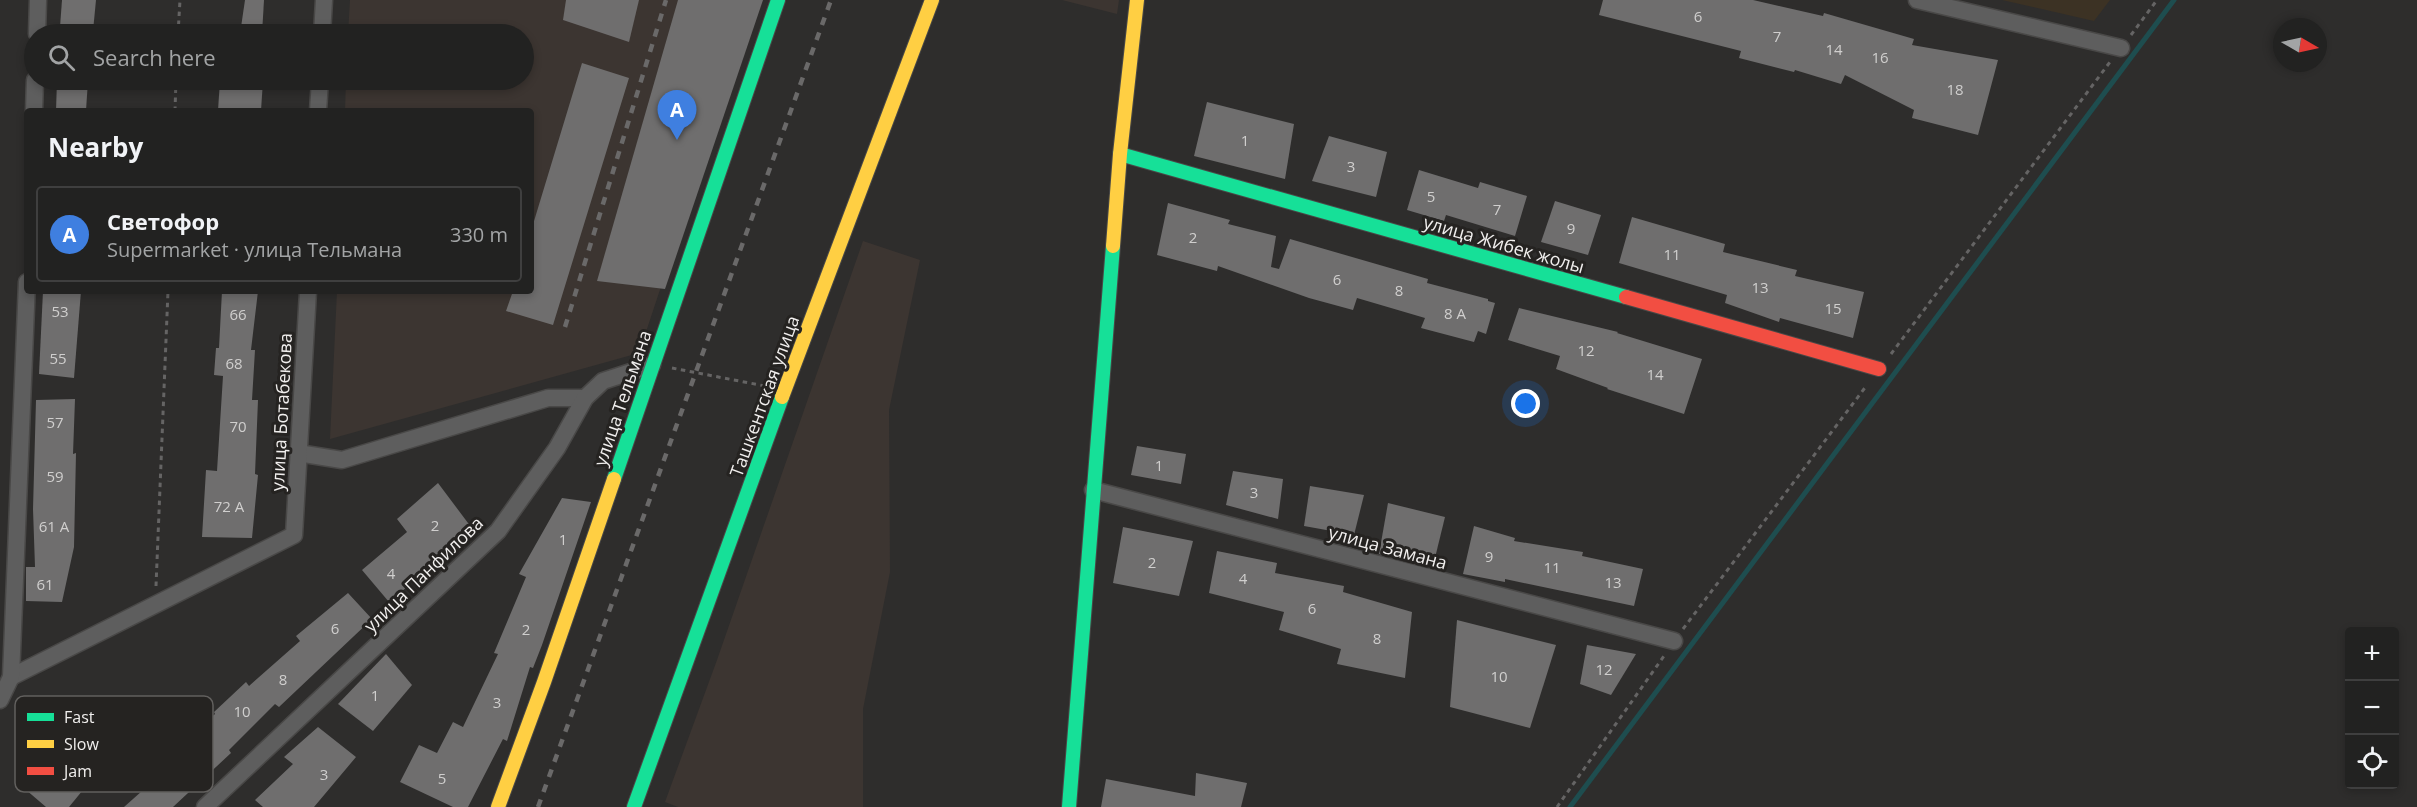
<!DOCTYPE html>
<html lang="en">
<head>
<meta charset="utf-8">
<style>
  body { margin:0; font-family:"Open Sans",sans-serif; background:#2e2f2e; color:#f1f3f6 }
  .controls { position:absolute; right:18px; bottom:18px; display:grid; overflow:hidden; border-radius:6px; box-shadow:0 3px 9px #0003 }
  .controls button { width:54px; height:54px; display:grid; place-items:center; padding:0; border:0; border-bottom:2px solid #3f3f3f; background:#222221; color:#f1f3f6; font:30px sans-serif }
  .compass { position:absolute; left:2273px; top:18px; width:54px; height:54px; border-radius:50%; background:#222221; box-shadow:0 3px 9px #0003; rotate:99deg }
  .you { position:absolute; left:1526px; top:404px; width:21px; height:21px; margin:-15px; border:4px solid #fff; border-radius:50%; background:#1a73e8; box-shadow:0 0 0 9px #1a73e833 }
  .badge { display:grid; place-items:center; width:39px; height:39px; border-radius:50%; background:#bca0f2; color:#fff; font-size:20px; font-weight:700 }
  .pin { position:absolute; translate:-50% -50px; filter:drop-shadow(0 2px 3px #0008) }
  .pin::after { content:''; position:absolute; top:32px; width:21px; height:18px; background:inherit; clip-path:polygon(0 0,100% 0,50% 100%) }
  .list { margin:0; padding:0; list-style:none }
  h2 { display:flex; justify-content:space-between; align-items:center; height:78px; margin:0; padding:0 24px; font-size:26px }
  h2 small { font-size:20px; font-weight:400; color:#a2a4a5 }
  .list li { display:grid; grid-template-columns:39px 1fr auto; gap:18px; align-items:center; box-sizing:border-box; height:96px; margin:0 12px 12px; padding:0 12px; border:2px solid #3f3f3f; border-radius:6px }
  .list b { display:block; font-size:22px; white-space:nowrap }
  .list p { margin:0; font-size:20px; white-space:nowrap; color:#a2a4a5 }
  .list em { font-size:20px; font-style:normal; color:#a2a4a5 }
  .icon { flex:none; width:33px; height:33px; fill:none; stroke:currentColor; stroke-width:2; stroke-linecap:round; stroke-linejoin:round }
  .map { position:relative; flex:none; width:2417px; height:807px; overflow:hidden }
  .search { position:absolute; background:#222221; box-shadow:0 3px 9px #0003; left:24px; top:24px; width:510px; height:66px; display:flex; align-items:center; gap:15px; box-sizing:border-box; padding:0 21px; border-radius:33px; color:#a2a4a5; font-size:22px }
  .panel { position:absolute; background:#222221; box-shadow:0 3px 9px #0003; left:24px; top:108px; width:510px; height:186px; border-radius:6px }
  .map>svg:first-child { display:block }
  .built { fill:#3c3531 }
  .education { fill:#3c3224 }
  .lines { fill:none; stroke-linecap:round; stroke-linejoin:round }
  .stream { stroke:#1e4d4f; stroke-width:5 }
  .building { fill:#6f6e6e }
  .street-casing { stroke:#494847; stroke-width:19 }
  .fast-casing { stroke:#494847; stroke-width:16 }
  .slow-casing { stroke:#494847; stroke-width:16 }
  .jam-casing { stroke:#494847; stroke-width:16 }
  .path { stroke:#656464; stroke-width:3; stroke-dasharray:4.5 4.5; stroke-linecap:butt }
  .street { stroke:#5e5e5e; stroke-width:16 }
  .fast { stroke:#16e098; stroke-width:14 }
  .slow { stroke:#ffcf43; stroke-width:14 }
  .jam { stroke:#f24e42; stroke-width:14 }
  .rail { stroke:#6a6969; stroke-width:4.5; stroke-dasharray:8 8; stroke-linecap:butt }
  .labels { text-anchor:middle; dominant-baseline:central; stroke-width:6; stroke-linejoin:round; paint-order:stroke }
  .number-label { font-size:15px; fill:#d0cfce }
  .street-label { font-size:18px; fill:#f1efee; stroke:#252321 }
  .key { fill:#252321; stroke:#62605e; stroke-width:1.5 }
  .key-label { font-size:16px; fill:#f1efee }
</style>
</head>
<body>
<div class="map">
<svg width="2417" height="807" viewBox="0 0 2417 807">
  <rect width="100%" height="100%" fill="#2e2d2c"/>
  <g class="built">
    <path d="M350 0H756L639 353 330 439 337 291H531V111H345L346 80H524V34H348Z"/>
    <path d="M1062 0H1119L1117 14Z"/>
    <path d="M863 241 920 260 889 410 890 572 863 709V807H678L665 802 717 660Z"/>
  </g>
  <path class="education" d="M2002 0H2110L2094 21Z"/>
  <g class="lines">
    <path class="stream" d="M1570 807 2174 0"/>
  </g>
  <g class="building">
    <path d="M62 0H96L93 31 60 27Z"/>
    <path d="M245 0H264L262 34H240Z"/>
    <path d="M566 0H639L629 42 563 20Z"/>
    <path d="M678 0H763L665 289 597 281Z"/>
    <path d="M1603 0H1753L1823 16 1824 13 1914 39 1912 45 1998 60 1978 135 1912 118 1914 110 1845 75 1841 84 1795 70 1794 72 1739 58 1741 51 1599 15Z"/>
    <path d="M582 63 629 78 553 325 506 311 513 291H531V231Z"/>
    <path d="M57 80H88L86 111H56Z"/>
    <path d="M220 80H263L261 111H218Z"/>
    <path d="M1207 102 1294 124 1285 179 1194 156Z"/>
    <path d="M1329 136 1387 152 1376 197 1312 181Z"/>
    <path d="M1419 170 1478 188 1480 182 1527 196 1515 236 1446 215 1444 221 1407 210Z"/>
    <path d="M1555 201 1601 215 1588 255 1541 242Z"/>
    <path d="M1168 203 1230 220 1228 224 1276 236 1271 267 1279 269 1290 239 1428 279 1427 283 1488 299V301L1495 303 1486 334 1478 331 1474 342 1421 328 1425 318 1357 298 1353 310 1309 298 1218 266 1217 271 1157 255Z"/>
    <path d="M1632 217 1725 244 1723 252 1797 270 1795 276 1864 292 1853 338 1780 318 1779 322 1725 303 1727 295 1619 263Z"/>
    <path d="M43 291H81L74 378 39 374Z"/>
    <path d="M222 291H258L251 350H255L252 400H258L255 474 258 475 252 538 202 537 206 470 217 471 223 376 214 375 216 348H219Z"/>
    <path d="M1519 308 1618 332 1617 333 1702 359 1684 414 1607 389 1608 388 1556 369 1560 356 1508 340Z"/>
    <path d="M75 399 73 454 76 453 74 547 62 602 26 601V567H35L33 509 36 400Z"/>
    <path d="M1137 446 1186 454 1181 484 1131 475Z"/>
    <path d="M1233 471 1283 479 1278 519 1226 505Z"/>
    <path d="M438 483 474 531 389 602 362 570 407 532 397 519Z"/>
    <path d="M1310 486 1364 495 1354 535 1304 526Z"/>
    <path d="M562 498 591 502 542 645 533 668 530 667 507 741 503 739 468 807H453L400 782 419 745 437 753 453 722 463 727 498 654 494 653 526 577 519 574Z"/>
    <path d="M1388 503 1445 517 1433 566 1379 554Z"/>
    <path d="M1474 526 1515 538 1514 541 1583 552 1582 556 1643 569 1634 606 1505 579V582L1463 574Z"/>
    <path d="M1123 527 1193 541 1179 596 1113 583Z"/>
    <path d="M1217 551 1277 563 1275 573 1344 586 1343 592 1412 612 1405 678 1337 664 1341 649 1279 630 1284 612 1209 593Z"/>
    <path d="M348 593 372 619 279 707 275 704 229 750 231 753 173 807H124L151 783 146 777 167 755 168 756 215 714 214 712 246 682 249 686 300 641 296 636Z"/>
    <path d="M1457 620 1556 645 1530 728 1450 707Z"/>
    <path d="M1587 645 1636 654 1611 695 1580 684Z"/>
    <path d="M386 654 412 685 373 731 338 704Z"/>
    <path d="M318 727 356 757 314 807H263L255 800 293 764 284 757Z"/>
    <path d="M52 756 87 785 69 807H46L25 789Z"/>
    <path d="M1196 773 1247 783 1241 807H1101L1106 779 1195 796Z"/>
  </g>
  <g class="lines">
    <defs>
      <g id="street">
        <path d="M1917 0 2121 48"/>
        <path d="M37 34 38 0"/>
        <path d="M322 34 324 0"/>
        <path d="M34 111 35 80"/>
        <path d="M318 111 320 80"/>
        <path d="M298 453 342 460 548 398H585"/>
        <path d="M1093 490 1674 641"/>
        <path d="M11 677 294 535 308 291"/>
        <path d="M0 700 11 677 27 282"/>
        <path d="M205 807 498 531 557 448 585 398 603 381 652 365"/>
      </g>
      <g id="fast">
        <path d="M1120 154 1626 297"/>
        <path d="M614 479 778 0"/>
        <path d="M634 807 782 397"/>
        <path d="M1069 807 1113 246"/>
      </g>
      <g id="slow">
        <path d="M1113 246 1120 154 1137 0"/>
        <path d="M782 397 932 0"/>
        <path d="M498 807 544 682 614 479"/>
      </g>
      <path id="jam" d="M1626 297 1879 369"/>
    </defs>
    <use href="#street" class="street-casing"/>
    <use href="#fast" class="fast-casing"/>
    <use href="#slow" class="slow-casing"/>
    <use href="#jam" class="jam-casing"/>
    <g class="path">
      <path d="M178 34 180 0"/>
      <path d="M2131 35 2157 0"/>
      <path d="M175 111 176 80"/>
      <path d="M1891 354 2110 62"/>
      <path d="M672 368 765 386"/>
      <path d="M156 586 168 291"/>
      <path d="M1683 629 1867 385"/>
      <path d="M1557 807 1664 656"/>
    </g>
    <use href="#street" class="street"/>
    <use href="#fast" class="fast"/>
    <use href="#slow" class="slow"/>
    <use href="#jam" class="jam"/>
    <g class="rail">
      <path d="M565 327 666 0"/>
      <path d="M538 807 831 0"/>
    </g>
  </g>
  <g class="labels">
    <g class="number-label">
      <text x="1698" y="16">6</text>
      <text x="1777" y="36">7</text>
      <text x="1834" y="49">14</text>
      <text x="1880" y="57">16</text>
      <text x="1955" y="89">18</text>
      <text x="1245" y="140">1</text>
      <text x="1351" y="166">3</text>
      <text x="1431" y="196">5</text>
      <text x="1497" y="209">7</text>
      <text x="1571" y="228">9</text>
      <text x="1193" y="237">2</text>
      <text x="1672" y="254">11</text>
      <text x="1337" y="279">6</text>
      <text x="1760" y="287">13</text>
      <text x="1399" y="290">8</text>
      <text x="1833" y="308">15</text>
      <text x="60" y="311">53</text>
      <text x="1455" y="313">8 А</text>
      <text x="238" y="314">66</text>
      <text x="1586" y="350">12</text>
      <text x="58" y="358">55</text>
      <text x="234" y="363">68</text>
      <text x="1655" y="374">14</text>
      <text x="55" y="422">57</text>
      <text x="238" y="426">70</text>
      <text x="1159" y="465">1</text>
      <text x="55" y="476">59</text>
      <text x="1254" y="492">3</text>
      <text x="229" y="506">72 А</text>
      <text x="435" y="525">2</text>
      <text x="54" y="526">61 А</text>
      <text x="563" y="539">1</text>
      <text x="1489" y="556">9</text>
      <text x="1152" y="562">2</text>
      <text x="1552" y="567">11</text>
      <text x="391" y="573">4</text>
      <text x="1243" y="578">4</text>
      <text x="1613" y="582">13</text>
      <text x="45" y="584">61</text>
      <text x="1312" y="608">6</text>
      <text x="335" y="628">6</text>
      <text x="526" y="629">2</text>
      <text x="1377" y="638">8</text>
      <text x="1604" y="669">12</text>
      <text x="1499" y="676">10</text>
      <text x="283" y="679">8</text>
      <text x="375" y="695">1</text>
      <text x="497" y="702">3</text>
      <text x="242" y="711">10</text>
      <text x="324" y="774">3</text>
      <text x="442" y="778">5</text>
    </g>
    <g class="street-label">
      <text transform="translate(1504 244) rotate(16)">улица Жибек жолы</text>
      <text transform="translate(764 396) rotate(-70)">Ташкентская улица</text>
      <text transform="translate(622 398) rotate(-71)">улица Тельмана</text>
      <text transform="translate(281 412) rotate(-87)">улица Ботабекова</text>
      <text transform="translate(1388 547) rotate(15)">улица Замана</text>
      <text transform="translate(423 574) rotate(-44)">улица Панфилова</text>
    </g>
  </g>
  <rect x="15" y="696" width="198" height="96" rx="9" class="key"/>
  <rect x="27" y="713" width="27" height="8" fill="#16e098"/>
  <rect x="27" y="740" width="27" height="8" fill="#ffcf43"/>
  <rect x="27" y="767" width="27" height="8" fill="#f24e42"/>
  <g class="key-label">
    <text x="64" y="723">Fast</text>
    <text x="64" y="750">Slow</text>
    <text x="64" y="777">Jam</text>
  </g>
</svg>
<div class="controls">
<button>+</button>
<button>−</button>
<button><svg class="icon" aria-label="locate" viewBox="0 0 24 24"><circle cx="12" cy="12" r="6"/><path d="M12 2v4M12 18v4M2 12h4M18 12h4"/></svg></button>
</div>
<svg class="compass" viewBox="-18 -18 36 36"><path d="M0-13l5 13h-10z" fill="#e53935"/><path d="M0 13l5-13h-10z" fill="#a2a4a5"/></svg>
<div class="you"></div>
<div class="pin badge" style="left:677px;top:140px;background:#3f7fe0">A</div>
<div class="search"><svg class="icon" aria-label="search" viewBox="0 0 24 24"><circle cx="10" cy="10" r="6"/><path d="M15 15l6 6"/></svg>Search here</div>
<section class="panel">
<h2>Nearby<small></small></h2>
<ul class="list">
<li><span class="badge" style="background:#3f7fe0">A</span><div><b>Светофор</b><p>Supermarket · улица Тельмана</p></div><em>330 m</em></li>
</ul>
</section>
</div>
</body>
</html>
